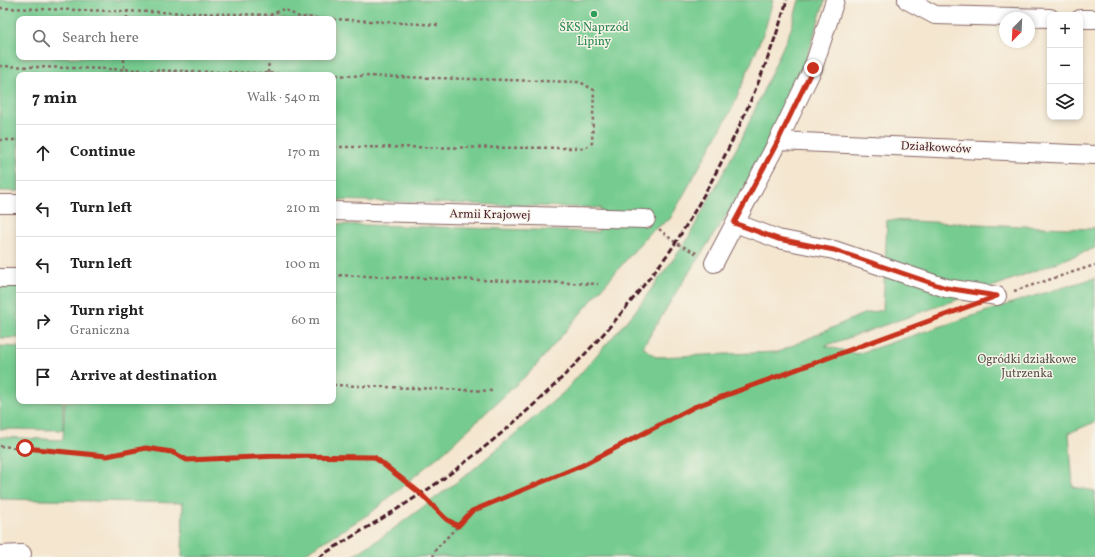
<!DOCTYPE html>
<html lang="en">
<head>
<meta charset="utf-8">
<style>
  body { margin:0; font-family:Vollkorn,serif; background:#f2f2f2; color:#222 }
  .controls { position:absolute; right:12px; top:12px; display:grid; overflow:hidden; border-radius:8px; box-shadow:0 2px 6px #0003 }
  .controls button { width:36px; height:36px; display:grid; place-items:center; padding:0; border:0; border-bottom:1px solid #e0e0e0; background:#fff; color:#222; font:20px sans-serif }
  .compass { position:absolute; left:999px; top:12px; width:36px; height:36px; border-radius:50%; background:#fff; box-shadow:0 2px 6px #0003; rotate:204deg }
  .stop { position:absolute; width:12px; height:12px; margin:-9px; border:3px solid #c8321e; border-radius:50%; background:#fff }
  .stop.end { background:#c8321e; border-color:#fff; box-shadow:0 1px 4px #0008 }
  .list { margin:0; padding:0; list-style:none }
  h2 { display:flex; justify-content:space-between; align-items:center; height:52px; margin:0; padding:0 16px; font-size:17px }
  h2 small { font-size:13px; font-weight:400; color:#767676 }
  .list li { display:grid; grid-template-columns:26px 1fr auto; gap:12px; align-items:center; box-sizing:border-box; height:56px; padding:0 16px; border-top:1px solid #e0e0e0 }
  .list b { display:block; font-size:15px; white-space:nowrap }
  .list p { margin:0; font-size:13px; white-space:nowrap; color:#767676 }
  .list em { font-size:13px; font-style:normal; color:#767676 }
  .icon { flex:none; width:22px; height:22px; fill:none; stroke:currentColor; stroke-width:2; stroke-linecap:round; stroke-linejoin:round }
  .map { position:relative; flex:none; width:1095px; height:557px; overflow:hidden }
  .search { position:absolute; background:#fff; box-shadow:0 2px 6px #0003; left:16px; top:16px; width:320px; height:44px; display:flex; align-items:center; gap:10px; box-sizing:border-box; padding:0 14px; border-radius:8px; color:#767676; font-size:15px }
  .panel { position:absolute; background:#fff; box-shadow:0 2px 6px #0003; left:16px; top:72px; width:320px; height:332px; border-radius:8px }
  .map>svg:first-child { display:block }
  .green { fill:#76cc90; stroke:#60765e; fill-rule:evenodd }
  .lines { fill:none; stroke-linecap:round; stroke-linejoin:round }
  .minor-casing { stroke:#866564; stroke-width:20 }
  .path { stroke:#866564; stroke-width:2.5; stroke-dasharray:3 3; stroke-linecap:butt }
  .minor { stroke:#fff; stroke-width:18 }
  .rail { stroke:#4a1f2b; stroke-width:3; stroke-dasharray:6 3; stroke-linecap:butt }
  .route { stroke:#c8321e; stroke-width:5 }
  .leisure-dot { fill:#2e9e5b; stroke:#f7f3e8; stroke-width:1.5 }
  .labels { text-anchor:middle; dominant-baseline:central; stroke-width:3; stroke-linejoin:round; paint-order:stroke }
  .leisure-label { font-size:12px; fill:#27864d; stroke:#f7f3e8 }
  .street-label { font-size:12px; fill:#4a1f2b; stroke:#f7f3e8 }
  .park-label { font-size:12px; fill:#575349; stroke:#f7f3e8 }
</style>
</head>
<body>
<div class="map">
<svg width="1095" height="557" viewBox="0 0 1095 557">
  <rect width="100%" height="100%" fill="#f7f3e8"/>
  <filter id="ink" filterUnits="userSpaceOnUse"><feTurbulence type="fractalNoise" baseFrequency=".025" numOctaves="2"/><feDisplacementMap in="SourceGraphic" scale="8" xChannelSelector="R" yChannelSelector="G"/><feConvolveMatrix kernelMatrix="1 2 1 2 8 2 1 2 1" color-interpolation-filters="sRGB"/></filter>
  <filter id="wash" filterUnits="userSpaceOnUse"><feTurbulence type="fractalNoise" baseFrequency=".012" numOctaves="4" result="noise"/><feDisplacementMap in="SourceGraphic" scale="16" xChannelSelector="R" yChannelSelector="G"/><feGaussianBlur stdDeviation="0.9" result="paint"/><feColorMatrix in="noise" values="0 0 0 0 0 0 0 0 0 0 0 0 0 0 0 0 0 1.4 0 .05"/><feComposite in="paint" operator="in"/></filter>
  <g filter="url(#wash)">
    <rect width="100%" height="100%" fill="#f4e6cf"/>
    <g class="green">
      <path d="M0 0H773L765 29 733 107 670 219 649 233 534 368 447 449 372 512 299 557H182L183 503 0 499V437L63 440 65 401H333V224L598 232 601 208 333 200V75H19V191H0ZM19 19H333V57H19Z"/>
      <path d="M799 0H825L798 85 749 181 680 286 643 347 656 357 778 352 863 314 883 310 887 220 1090 229 1095 227V248L976 293 825 346 857 354 1024 299 1095 278V422L1069 433 1073 487 1095 491V557H351L381 538 469 473 564 392 633 314 686 242 742 138 791 29Z"/>
      <rect x="0" y="285" width="19" height="53"/>
      <path d="M0 346 19 347V401H63V430L0 429Z"/>
    </g>
  </g>
  <g filter="url(#ink)">
    <g class="lines">
      <defs>
        <g id="minor">
          <path d="M907 0 935 15 1050 18"/>
          <path d="M1080 19H1095"/>
          <path d="M778 141 1095 155"/>
          <path d="M0 204H19"/>
          <path d="M333 211 646 219"/>
          <path d="M735 223 778 239 834 250 946 288 997 296"/>
          <path d="M714 263 778 141 813 68 835 0"/>
          <path d="M0 278H19"/>
          <path d="M0 555 22 554"/>
        </g>
      </defs>
      <use href="#minor" class="minor-casing"/>
      <g class="path">
        <path d="M0 8 270 15 284 9 299 17 329 19"/>
        <path d="M127 19V11"/>
        <path d="M270 19V15"/>
        <path d="M333 19 439 25"/>
        <path d="M0 66 580 82 594 90 592 143 585 148 333 147"/>
        <path d="M124 68V57"/>
        <path d="M268 73 269 57"/>
        <path d="M0 140H19"/>
        <path d="M659 229 676 243 698 254"/>
        <path d="M333 275 598 284"/>
        <path d="M1014 291 1095 265"/>
        <path d="M333 385 493 391"/>
        <path d="M0 446 107 456 146 448 172 453 187 460 280 456 374 457 420 493 446 519 458 526"/>
        <path d="M433 557 436 549 472 511 583 465 694 407 960 310"/>
      </g>
      <use href="#minor" class="minor"/>
      <path class="rail" d="M319 557C359 532 401 508 440 481 518 425 589 357 647 281 657 268 668 255 676 242 722 168 763 84 787 0"/>
    </g>
  </g>
  <g class="lines" filter="url(#ink)">
    <path class="route" d="M25 448 107 456 146 448 172 452 187 460 280 456 374 457 420 493 446 519 458 526 472 511 583 465 694 407 997 296 946 288 834 250 778 239 734 223 778 141 813 68"/>
  </g>
  <circle class="leisure-dot" cx="594" cy="14" r="4"/>
  <g class="labels">
    <g class="leisure-label">
      <text x="594" y="28">ŚKS Naprzód<tspan x="594" dy="14">Lipiny</tspan></text>
    </g>
    <g class="street-label">
      <text transform="translate(936 148) rotate(3)">Działkowców</text>
      <text transform="translate(490 215) rotate(1)">Armii Krajowej</text>
    </g>
    <g class="park-label">
      <text x="1027" y="360">Ogródki działkowe<tspan x="1027" dy="14">Jutrzenka</tspan></text>
    </g>
  </g>
</svg>
<div class="controls">
<button>+</button>
<button>−</button>
<button><svg class="icon" aria-label="layers" viewBox="0 0 24 24"><path d="M12 4l9 5-9 5-9-5zM3 14l9 5 9-5"/></svg></button>
</div>
<svg class="compass" viewBox="-18 -18 36 36"><path d="M0-13l5 13h-10z" fill="#e53935"/><path d="M0 13l5-13h-10z" fill="#767676"/></svg>
<div class="stop" style="left:25px;top:448px"></div>
<div class="stop end" style="left:813px;top:68px"></div>
<div class="search"><svg class="icon" aria-label="search" viewBox="0 0 24 24"><circle cx="10" cy="10" r="6"/><path d="M15 15l6 6"/></svg>Search here</div>
<section class="panel">
<h2>7 min<small>Walk · 540 m</small></h2>
<ul class="list">
<li><svg class="icon" aria-label="ahead" viewBox="0 0 24 24"><path d="M12 20V5M6 11l6-6 6 6"/></svg><div><b>Continue</b></div><em>170 m</em></li>
<li><svg class="icon" aria-label="left" viewBox="0 0 24 24"><path d="M17 20v-9H6M10 6l-5 5 5 5"/></svg><div><b>Turn left</b></div><em>210 m</em></li>
<li><svg class="icon" aria-label="left" viewBox="0 0 24 24"><path d="M17 20v-9H6M10 6l-5 5 5 5"/></svg><div><b>Turn left</b></div><em>100 m</em></li>
<li><svg class="icon" aria-label="right" viewBox="0 0 24 24"><path d="M7 20v-9h11M14 6l5 5-5 5"/></svg><div><b>Turn right</b><p>Graniczna</p></div><em>60 m</em></li>
<li><svg class="icon" aria-label="arrive" viewBox="0 0 24 24"><path d="M6 21V4h12l-3 4 3 4H6"/></svg><div><b>Arrive at destination</b></div></li>
</ul>
</section>
</div>
</body>
</html>
